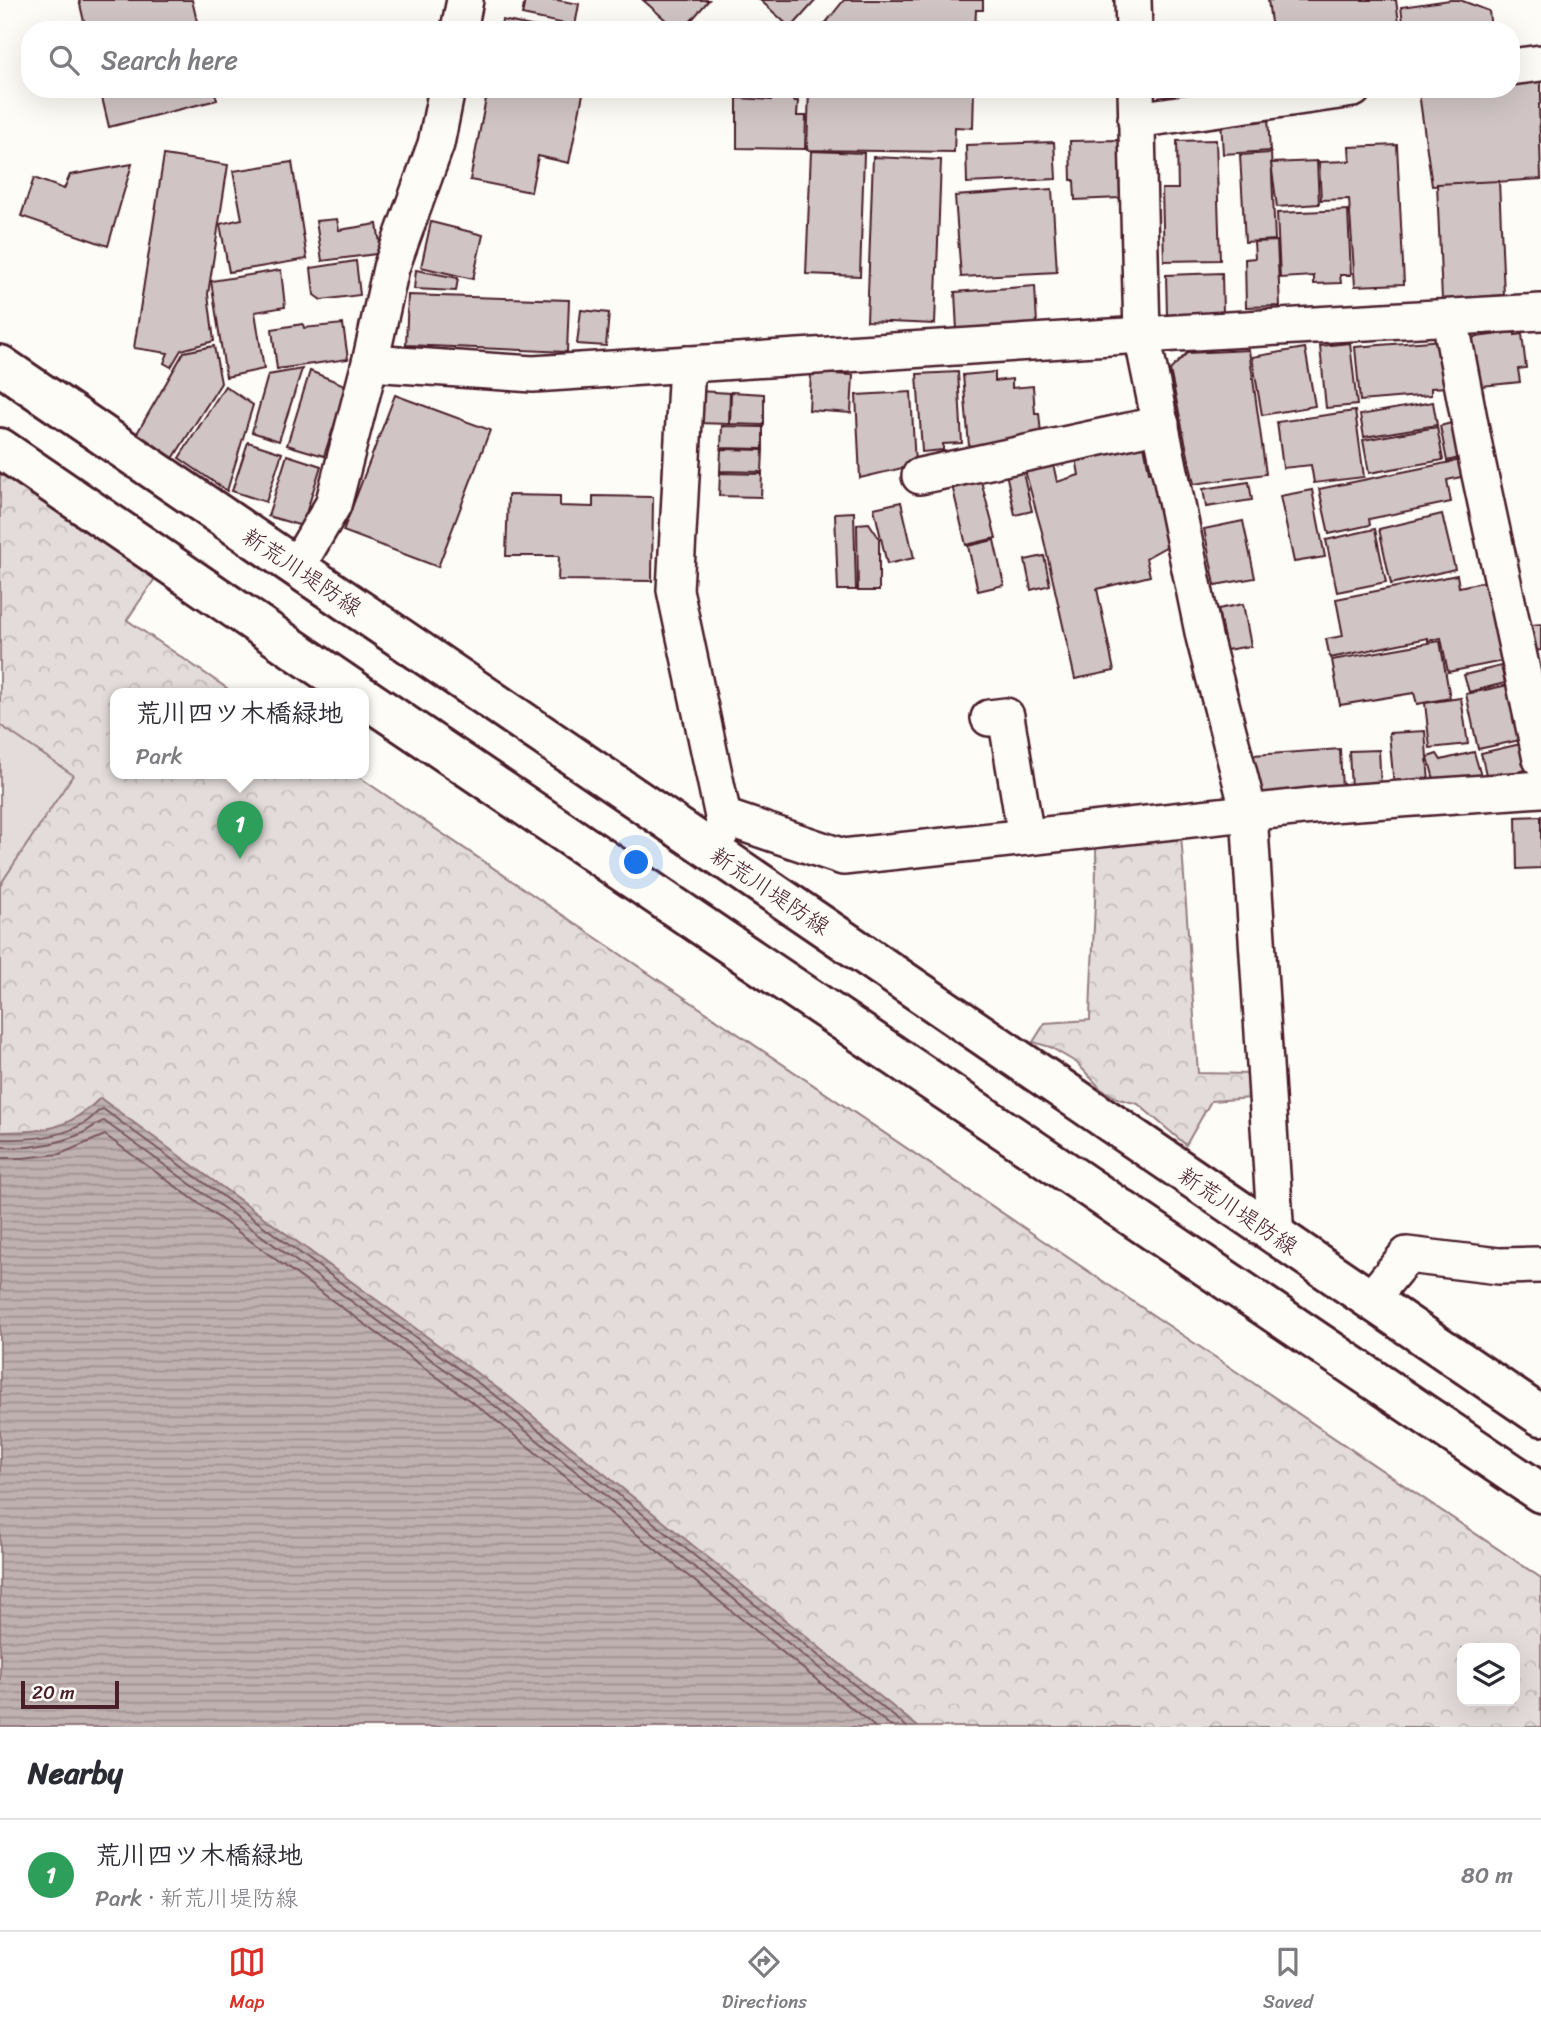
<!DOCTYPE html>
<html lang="en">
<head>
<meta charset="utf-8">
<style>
  body { margin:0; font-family:Sriracha,"Klee One",sans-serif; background:#f2f2f3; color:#2b2b33 }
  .controls { position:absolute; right:21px; bottom:21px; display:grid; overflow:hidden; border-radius:14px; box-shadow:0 7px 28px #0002 }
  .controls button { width:63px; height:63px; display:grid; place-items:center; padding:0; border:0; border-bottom:2px solid #e1e1e2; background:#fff; color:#2b2b33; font:35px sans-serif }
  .scale { position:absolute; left:21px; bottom:18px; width:98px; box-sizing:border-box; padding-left:7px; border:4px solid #4a1f2b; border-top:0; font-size:19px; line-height:24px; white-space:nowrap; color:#4a1f2b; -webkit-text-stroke:5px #fdfcf7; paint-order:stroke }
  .you { position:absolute; left:637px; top:863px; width:24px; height:24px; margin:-18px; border:5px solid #fff; border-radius:50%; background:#1a73e8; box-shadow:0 0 0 10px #1a73e833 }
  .badge { display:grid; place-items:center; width:46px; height:46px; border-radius:50%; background:#d93025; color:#fff; font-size:23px; font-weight:700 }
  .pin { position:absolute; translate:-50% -58px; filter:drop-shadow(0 2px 4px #0008) }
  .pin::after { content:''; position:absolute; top:37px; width:24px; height:21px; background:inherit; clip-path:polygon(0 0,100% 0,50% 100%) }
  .popup { position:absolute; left:110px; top:688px; width:259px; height:91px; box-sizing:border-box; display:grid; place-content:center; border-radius:14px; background:#fff; filter:drop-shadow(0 2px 5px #0005); font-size:23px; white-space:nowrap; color:#7c7c81 }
  .popup b { font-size:26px; color:#2b2b33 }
  .popup::after { content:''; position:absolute; left:50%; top:100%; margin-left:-14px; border:14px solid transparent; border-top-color:#fff }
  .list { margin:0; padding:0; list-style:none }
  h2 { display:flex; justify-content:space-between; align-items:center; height:91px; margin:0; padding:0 28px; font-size:30px }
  h2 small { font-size:23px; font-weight:400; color:#7c7c81 }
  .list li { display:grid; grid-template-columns:46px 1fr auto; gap:21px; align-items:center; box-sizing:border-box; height:112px; padding:0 28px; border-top:2px solid #e1e1e2 }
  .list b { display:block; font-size:26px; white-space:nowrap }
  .list p { margin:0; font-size:23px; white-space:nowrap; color:#7c7c81 }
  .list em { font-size:23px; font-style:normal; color:#7c7c81 }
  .icon { flex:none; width:38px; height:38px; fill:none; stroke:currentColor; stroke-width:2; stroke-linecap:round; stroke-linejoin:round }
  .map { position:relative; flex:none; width:1541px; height:1727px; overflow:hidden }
  .search { position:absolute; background:#fff; box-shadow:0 7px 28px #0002; left:21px; right:21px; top:21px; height:77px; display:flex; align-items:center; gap:18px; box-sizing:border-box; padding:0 24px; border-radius:28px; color:#7c7c81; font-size:26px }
  .sheet { height:203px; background:#fff }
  nav { display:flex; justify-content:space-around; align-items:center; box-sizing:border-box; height:98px; border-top:2px solid #e1e1e2; background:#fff; font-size:19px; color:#7c7c81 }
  nav a { display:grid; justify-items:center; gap:4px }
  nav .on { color:#d93025 }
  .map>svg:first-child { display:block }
  .forest { fill:url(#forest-crowns); stroke:#967e82; stroke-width:2; fill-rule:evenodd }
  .garden { fill:#e3dcda; stroke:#967e82; stroke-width:2 }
  .water { fill:url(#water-rules); stroke:#91777b; stroke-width:2 }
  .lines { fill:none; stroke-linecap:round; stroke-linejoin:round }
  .shore { stroke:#795961; stroke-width:2 }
  .building { fill:#d0c5c4; stroke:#4a1f2b; stroke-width:2 }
  .minor-casing { stroke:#4a1f2b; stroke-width:40 }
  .major-casing { stroke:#4a1f2b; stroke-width:44 }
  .minor { stroke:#fdfcf7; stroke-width:35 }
  .major { stroke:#fdfcf7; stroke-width:38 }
  .labels { text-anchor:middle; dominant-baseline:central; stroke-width:6; stroke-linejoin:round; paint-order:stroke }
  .street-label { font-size:23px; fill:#4a1f2b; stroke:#fdfcf7 }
</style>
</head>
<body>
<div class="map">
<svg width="1541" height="1727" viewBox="0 0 1541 1727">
  <defs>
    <pattern id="forest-crowns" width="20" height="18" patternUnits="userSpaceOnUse" patternTransform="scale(1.75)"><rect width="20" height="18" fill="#e3dcda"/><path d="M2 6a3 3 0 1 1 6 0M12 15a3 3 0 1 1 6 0" fill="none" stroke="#c4bcbb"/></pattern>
    <pattern id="water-rules" width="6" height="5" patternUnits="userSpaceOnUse" patternTransform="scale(1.75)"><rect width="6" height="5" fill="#c0b1b1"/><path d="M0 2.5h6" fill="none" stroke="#9e8f90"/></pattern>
  </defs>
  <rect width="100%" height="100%" fill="#fdfcf7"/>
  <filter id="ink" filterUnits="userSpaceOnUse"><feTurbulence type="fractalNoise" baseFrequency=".0143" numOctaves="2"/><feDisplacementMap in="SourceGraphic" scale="14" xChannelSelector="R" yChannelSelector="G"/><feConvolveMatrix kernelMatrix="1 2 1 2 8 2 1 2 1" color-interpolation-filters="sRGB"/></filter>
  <g filter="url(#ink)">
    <g class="forest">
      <path d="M0 466 158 574 127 620 234 693H116V773H353L1541 1578V1727H918L101 1099C95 1103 91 1109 85 1114 63 1132 27 1132 0 1132ZM1462 1648H1515V1701H1462Z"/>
      <path d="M1181 834 1198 1073 1252 1074 1251 1098 1211 1101 1186 1145 1138 1104 1119 1099 1101 1089 1077 1063 1050 1047 1033 1042 1045 1023 1090 1020C1091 961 1097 903 1096 844Z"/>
    </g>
    <path class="garden" d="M0 725 73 775 0 885Z"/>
    <path class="water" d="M100 1098 504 1393 918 1727H0V1132C42 1133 70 1129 100 1098Z"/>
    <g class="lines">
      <g class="shore">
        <path d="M0 1139C28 1140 62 1138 86 1122 93 1118 96 1111 103 1109L500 1399 907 1727"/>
        <path d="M0 1147C29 1149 55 1145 81 1134 89 1130 97 1123 104 1121L495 1406 892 1727"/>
        <path d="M0 1158H22L60 1154 105 1135 488 1414 875 1727"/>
      </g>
    </g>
    <g class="building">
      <path d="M79 0H192L199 30H86Z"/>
      <path d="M525 0H557L579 4 575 26 522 15Z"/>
      <path d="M643 0H709L683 30H677Z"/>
      <path d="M760 0H816L791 28Z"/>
      <path d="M844 0H983V10H976L975 30H820Z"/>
      <path d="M1268 0H1396L1400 30H1272Z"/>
      <path d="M1450 0H1460L1489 11 1491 30H1404L1401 7Z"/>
      <path d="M502 20 550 30H500Z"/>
      <path d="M1541 75V103L1539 104 1541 179 1432 186 1419 93 1443 89H1511V80Z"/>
      <path d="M100 89H214L217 100 109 127Z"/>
      <path d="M488 89H584L569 163 538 156 531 192 470 180Z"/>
      <path d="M771 89 794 90V101H798L797 116H806L805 149 737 148V98L771 100Z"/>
      <path d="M809 89H974L973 128 955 127 954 152 807 150Z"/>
      <path d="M1268 117 1270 151 1223 154 1221 120Z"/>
      <path d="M1119 140 1120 198 1075 200 1074 180H1071L1070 141Z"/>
      <path d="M1216 140 1220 260 1164 261 1162 189H1178L1177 141Z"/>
      <path d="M1054 142 1056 179 967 183 966 145Z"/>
      <path d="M1397 145 1404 284 1355 286 1349 199 1321 200 1319 162 1350 161 1349 147Z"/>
      <path d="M811 151 864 153 860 276 806 274Z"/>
      <path d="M1271 153 1275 240 1245 242 1240 155Z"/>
      <path d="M164 155 228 165 208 294 214 341 181 350 171 367 164 363 168 353 134 348Z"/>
      <path d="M873 157 941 160 935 324 867 321Z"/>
      <path d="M1317 161 1319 204 1277 207 1271 163Z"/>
      <path d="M292 162 307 259 229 272 220 224 242 219 233 171Z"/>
      <path d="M132 164 108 246 21 216 34 178 64 189 70 175Z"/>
      <path d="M1499 181 1504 295 1442 300 1437 184Z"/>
      <path d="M1052 189 1057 272 961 277 955 196Z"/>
      <path d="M1348 210 1351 275H1340L1341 283 1314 284V276L1280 278 1277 213Z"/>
      <path d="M337 219 339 230 377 224 380 244 376 254 322 261 316 221Z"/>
      <path d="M431 222 483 235 473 279 421 267Z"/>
      <path d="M1277 241 1280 306 1246 307 1245 259 1255 258 1254 242Z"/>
      <path d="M356 261 360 295 321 300 314 295 311 268Z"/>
      <path d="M281 270 285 307 255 312 264 369 226 377 211 281Z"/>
      <path d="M416 270 458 278 456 291 414 289Z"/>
      <path d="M1222 273 1223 313 1167 315 1166 275Z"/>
      <path d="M1035 286 1037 324 957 330 955 292Z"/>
      <path d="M408 295 569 300 567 352 406 345Z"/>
      <path d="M581 310 609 313 606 346 577 344Z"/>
      <path d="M303 324 304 328 343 324 348 359 277 369 272 329Z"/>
      <path d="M1515 332V335L1522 334 1526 368 1518 369 1520 382 1472 387 1468 338Z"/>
      <path d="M1443 340 1447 387 1431 388V395L1360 401 1355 347Z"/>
      <path d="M1350 343 1357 405 1326 408 1320 346Z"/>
      <path d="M214 346 221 383 172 460 136 435 184 352Z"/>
      <path d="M1305 348 1315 406 1262 415 1252 357Z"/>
      <path d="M1249 350 1266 474 1194 484 1170 370 1187 353Z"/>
      <path d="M302 369 279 441 252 432 268 375Z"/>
      <path d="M310 371 347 386 324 456 287 445Z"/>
      <path d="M958 372 962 443 943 444V450L922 452 917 374Z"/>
      <path d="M995 372V381L1012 379V388L1033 386 1035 413H1039L1041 434 1000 444 969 446 963 375Z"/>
      <path d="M811 373 853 375 851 413 809 410Z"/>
      <path d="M225 386 253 405 227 491 179 458Z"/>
      <path d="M699 391 730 393 729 424 698 423Z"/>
      <path d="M731 392 764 394V425L730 424Z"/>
      <path d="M911 392 915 465 860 478 856 395Z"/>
      <path d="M395 395 490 430 438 567 343 531Z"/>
      <path d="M1433 402 1437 425 1364 437 1360 415Z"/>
      <path d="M1355 411 1364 477 1314 483 1311 465 1283 468 1277 422Z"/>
      <path d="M1459 421 1467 456 1447 461 1440 426Z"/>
      <path d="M722 426 763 427V449L721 448Z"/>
      <path d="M1437 427 1443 460 1369 473 1363 440Z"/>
      <path d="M1143 440 1149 472 1156 470 1171 544 1146 558 1150 576 1097 589 1114 671 1075 679 1042 532 1024 467 1052 459 1057 482 1079 475 1075 452Z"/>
      <path d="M248 442 282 453 266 502 232 491Z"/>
      <path d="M721 449 763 450 762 472 720 471Z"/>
      <path d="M287 455 321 466 302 526 268 516Z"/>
      <path d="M1466 459 1470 475 1447 480 1451 502 1369 519 1370 525 1329 534 1319 489Z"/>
      <path d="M1022 469 1032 511 1015 515 1006 473Z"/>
      <path d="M720 473 762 474 761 497 719 496Z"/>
      <path d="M980 477 996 538 966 545 952 485Z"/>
      <path d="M1249 482 1252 500 1206 507 1203 489Z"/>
      <path d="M1312 490 1325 557 1294 562 1280 496Z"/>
      <path d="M508 495 560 496V506L593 507V496L653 497 652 581 558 580 559 556H506Z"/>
      <path d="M901 502 914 558 887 564 874 508Z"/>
      <path d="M854 512 856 590H838L835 513Z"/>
      <path d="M1442 514 1455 569 1391 584 1379 529Z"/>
      <path d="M1243 521 1255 578 1215 585 1204 529Z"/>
      <path d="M869 523 879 538V591H858L857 524Z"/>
      <path d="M1375 529 1386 582 1337 592 1326 540Z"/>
      <path d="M994 540 1004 585 978 591 968 546Z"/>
      <path d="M1044 556 1050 585 1031 590 1025 560Z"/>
      <path d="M1457 575 1459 587 1492 580 1508 660 1448 672 1441 638 1428 641V638L1330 658 1326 639 1343 636 1336 599Z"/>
      <path d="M1243 604 1251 646 1226 650 1218 609Z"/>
      <path d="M1541 624V650L1535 651 1532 625Z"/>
      <path d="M1440 641 1450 698 1417 704 1414 693 1340 705 1332 660Z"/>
      <path d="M1501 666 1505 683 1469 692 1464 675Z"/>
      <path d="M1513 684 1525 739 1478 749 1466 694Z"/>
      <path d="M1461 698 1468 744 1430 748 1425 703Z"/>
      <path d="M1425 731 1429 783 1394 786 1389 733Z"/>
      <path d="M1525 743 1530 769 1487 779 1481 753Z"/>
      <path d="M1340 749 1342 791 1270 798 1258 789 1253 755Z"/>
      <path d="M1379 750 1381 788 1351 789 1349 751Z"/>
      <path d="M1474 752 1481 776 1436 787 1428 757 1437 754 1441 760Z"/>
      <path d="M1541 816V868L1517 869 1516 817Z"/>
    </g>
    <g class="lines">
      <defs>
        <g id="minor">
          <path d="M1133 0 1134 30"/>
          <path d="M459 30 465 0"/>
          <path d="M1511 67 1541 63"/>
          <path d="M1136 89 1142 335 1204 637 1249 813 1276 1237"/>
          <path d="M1136 120 1353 89"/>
          <path d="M1450 319 1477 461 1541 759"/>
          <path d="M370 363 533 374 1142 335 1541 312"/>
          <path d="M687 364 675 590 725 826"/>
          <path d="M920 476 1161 424"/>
          <path d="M296 568 333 505 370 363 391 268 436 144 447 89"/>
          <path d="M989 718 1006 716 1026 837"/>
          <path d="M710 849 725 826 733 820 843 857 1330 804 1541 789"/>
          <path d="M1370 1300 1407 1255 1499 1266 1541 1265"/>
        </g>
        <g id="major">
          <path d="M0 365 1541 1416"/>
          <path d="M0 448 358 693"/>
          <path d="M364 697 1541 1493"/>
        </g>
      </defs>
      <use href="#minor" class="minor-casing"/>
      <use href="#major" class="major-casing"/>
      <use href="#minor" class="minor"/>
      <use href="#major" class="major"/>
    </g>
  </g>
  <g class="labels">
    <g class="street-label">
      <text transform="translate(302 572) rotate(34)">新荒川堤防線</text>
      <text transform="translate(770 891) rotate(34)">新荒川堤防線</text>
      <text transform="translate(1238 1211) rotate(34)">新荒川堤防線</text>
    </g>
  </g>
</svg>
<div class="controls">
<button><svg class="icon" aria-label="layers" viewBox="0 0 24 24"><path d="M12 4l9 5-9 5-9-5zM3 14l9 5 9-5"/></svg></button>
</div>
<div class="scale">20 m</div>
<div class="you"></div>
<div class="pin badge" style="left:240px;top:859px;background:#2e9e5b">1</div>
<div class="popup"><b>荒川四ツ木橋緑地</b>Park</div>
<div class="search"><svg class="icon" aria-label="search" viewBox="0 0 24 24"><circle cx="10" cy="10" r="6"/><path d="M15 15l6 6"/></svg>Search here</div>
</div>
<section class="sheet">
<h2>Nearby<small></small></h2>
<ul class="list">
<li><span class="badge" style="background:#2e9e5b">1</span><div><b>荒川四ツ木橋緑地</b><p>Park · 新荒川堤防線</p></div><em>80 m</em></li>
</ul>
</section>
<nav>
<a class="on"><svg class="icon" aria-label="map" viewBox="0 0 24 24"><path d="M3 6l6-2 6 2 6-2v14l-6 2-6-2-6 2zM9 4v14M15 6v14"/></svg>Map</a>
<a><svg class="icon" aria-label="directions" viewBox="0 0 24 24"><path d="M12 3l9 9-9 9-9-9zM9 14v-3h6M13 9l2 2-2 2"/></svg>Directions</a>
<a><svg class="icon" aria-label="saved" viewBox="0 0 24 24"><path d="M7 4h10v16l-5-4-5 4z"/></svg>Saved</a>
</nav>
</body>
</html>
